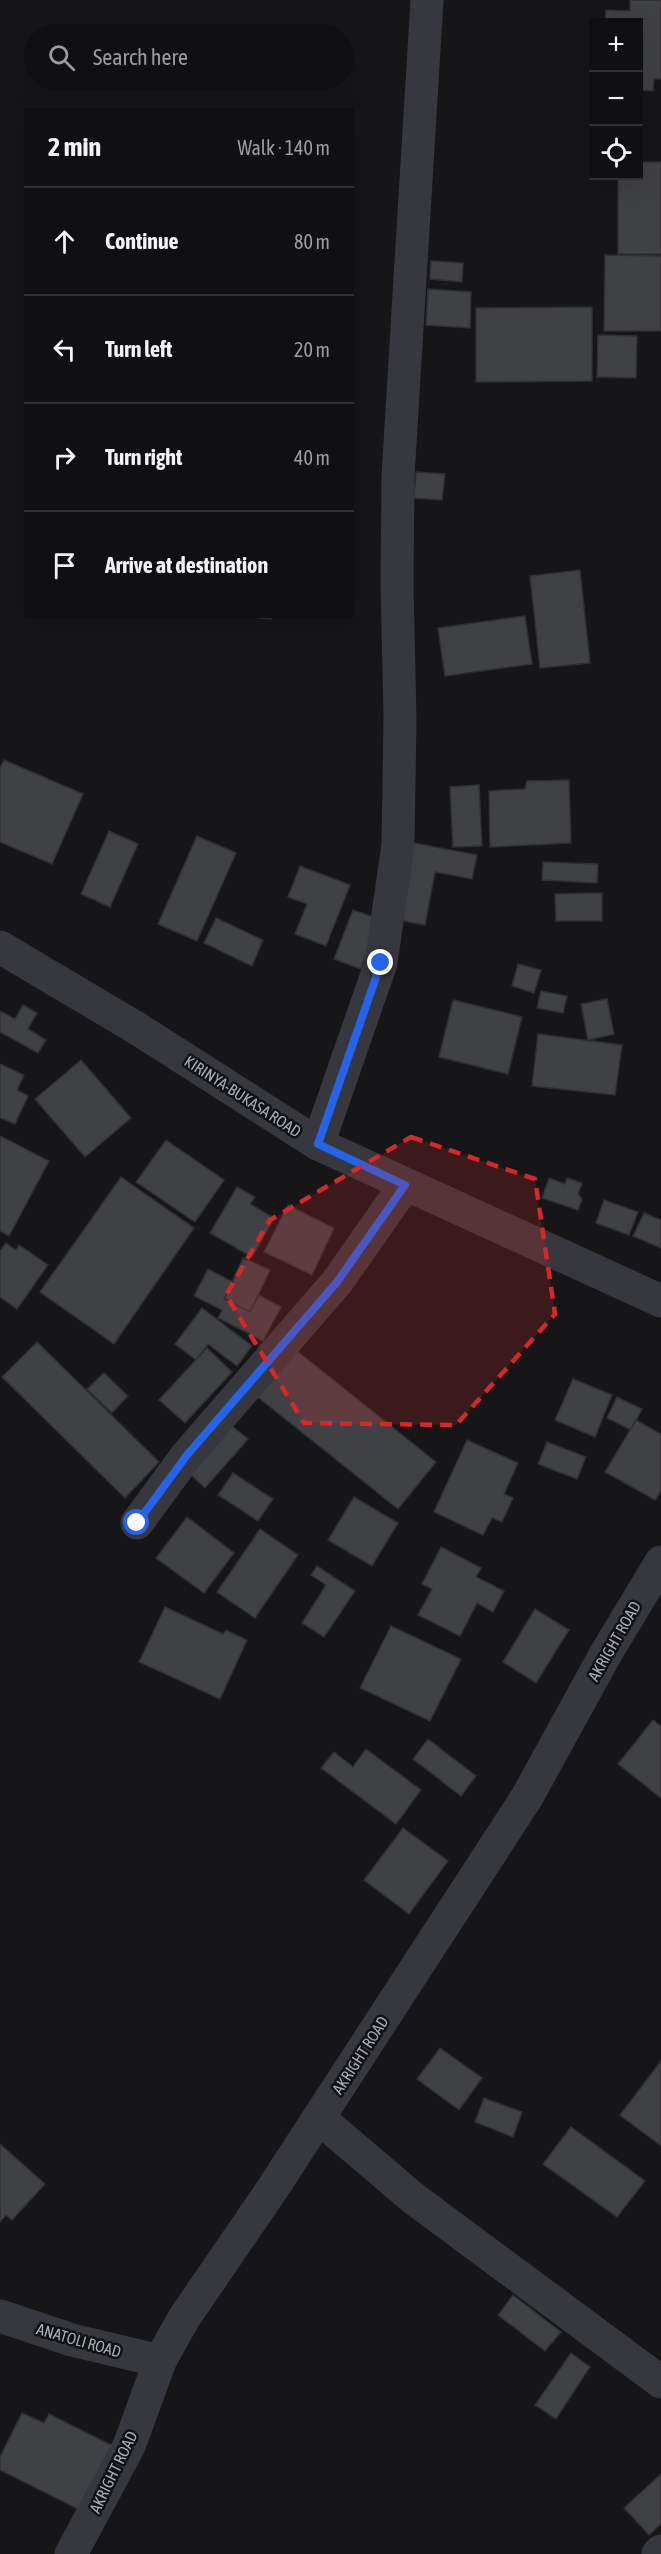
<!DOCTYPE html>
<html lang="en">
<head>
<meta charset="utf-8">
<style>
  body { margin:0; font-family:"Asap Condensed",sans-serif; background:#1e1e20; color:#f1f3f6 }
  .controls { position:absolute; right:18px; top:18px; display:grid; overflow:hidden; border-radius:0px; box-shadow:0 6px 24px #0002 }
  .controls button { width:54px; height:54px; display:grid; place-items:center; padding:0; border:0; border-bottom:2px solid #303032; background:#101012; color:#f1f3f6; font:30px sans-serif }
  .stop { position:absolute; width:18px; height:18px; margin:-14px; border:4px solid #2563eb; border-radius:50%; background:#fff }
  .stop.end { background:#2563eb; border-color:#fff; box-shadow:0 2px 6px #0008 }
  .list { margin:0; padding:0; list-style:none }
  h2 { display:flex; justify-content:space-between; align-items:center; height:78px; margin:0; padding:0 24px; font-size:26px }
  h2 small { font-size:20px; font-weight:400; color:#9c9d9f }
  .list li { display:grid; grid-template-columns:39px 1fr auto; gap:18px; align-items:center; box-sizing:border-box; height:108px; padding:0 24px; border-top:2px solid #303032 }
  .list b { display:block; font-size:22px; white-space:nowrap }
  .list em { font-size:20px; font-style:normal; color:#9c9d9f }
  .icon { flex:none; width:33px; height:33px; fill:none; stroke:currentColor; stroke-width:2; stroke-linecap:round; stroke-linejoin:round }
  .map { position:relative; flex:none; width:661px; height:2554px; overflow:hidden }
  .search { position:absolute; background:#101012; box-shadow:0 6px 24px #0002; left:24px; top:24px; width:330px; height:66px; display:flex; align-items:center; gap:15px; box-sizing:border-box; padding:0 21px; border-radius:33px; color:#9c9d9f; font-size:22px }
  .panel { position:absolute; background:#101012; box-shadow:0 6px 24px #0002; left:24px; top:108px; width:330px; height:510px; border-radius:0px }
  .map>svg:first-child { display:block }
  .building { fill:#404145; stroke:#303034; stroke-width:1.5 }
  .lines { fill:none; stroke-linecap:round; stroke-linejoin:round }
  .street { stroke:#37383d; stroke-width:33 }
  .route { stroke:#2563eb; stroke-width:8 }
  .marked { fill:#d62828; fill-opacity:0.2; stroke:#d62828; stroke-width:4.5; stroke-dasharray:12 8; stroke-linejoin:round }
  .labels { text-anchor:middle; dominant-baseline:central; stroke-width:5; stroke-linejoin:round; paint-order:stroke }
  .street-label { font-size:16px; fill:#a8adb8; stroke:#111113 }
</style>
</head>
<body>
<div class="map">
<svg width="661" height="2554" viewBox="0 0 661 2554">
  <rect width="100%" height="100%" fill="#161618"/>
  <g class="building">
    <path d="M630 0H661V79H654L653 91 639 90V98L638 22H605L606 10 630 11Z"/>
    <path d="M638 162H661V254H618V176H638Z"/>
    <path d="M605 255 661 256V331H604Z"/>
    <path d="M431 261 463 263 462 282 430 279Z"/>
    <path d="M428 289 471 292 470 328 426 325Z"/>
    <path d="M592 307V381L476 382V308Z"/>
    <path d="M598 335 637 336 636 378 597 377Z"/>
    <path d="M416 472 445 474 442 500 414 498Z"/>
    <path d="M580 570 590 663 540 668 530 576Z"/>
    <path d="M241 616H272L271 619Z"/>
    <path d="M525 616 532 664 445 676 438 628Z"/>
    <path d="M4 760 83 794 52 864 0 842V768Z"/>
    <path d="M569 780 571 843 490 847 489 791 525 789 527 781Z"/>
    <path d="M479 785 482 846 453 847 450 787Z"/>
    <path d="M109 831 138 844 110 907 81 894Z"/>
    <path d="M197 836 236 853 197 941 158 924Z"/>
    <path d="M409 842 477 855 472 879 435 872 425 925 394 919Z"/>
    <path d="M543 862 598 864 597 883 542 880Z"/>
    <path d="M300 866 350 885 326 946 295 934 307 904 288 897Z"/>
    <path d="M602 893V921H556L555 894Z"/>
    <path d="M353 910 379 919 361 969 334 959Z"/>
    <path d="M216 918 263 940 252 966 204 943Z"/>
    <path d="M518 964 541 970 534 993 512 986Z"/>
    <path d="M541 991 567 996 563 1013 537 1008Z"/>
    <path d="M607 999 614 1034 588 1040 581 1004Z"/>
    <path d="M453 1000 522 1017 508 1074 439 1057Z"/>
    <path d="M23 1005 37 1013 28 1029 46 1040 38 1053 0 1032V1011L15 1019Z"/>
    <path d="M538 1034 622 1045 615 1095 532 1086Z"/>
    <path d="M81 1060 131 1118 85 1157 35 1099Z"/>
    <path d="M0 1064 24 1075 17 1090 28 1096 15 1124 0 1118Z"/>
    <path d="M0 1136 49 1161 9 1236 0 1231Z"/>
    <path d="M166 1140 224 1180 195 1222 136 1182Z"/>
    <path d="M121 1177 194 1228 114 1344 40 1292Z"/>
    <path d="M549 1178 565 1184 567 1178 582 1183 578 1194 582 1199 578 1210 542 1198Z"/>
    <path d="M237 1187 255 1197 250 1204 274 1218 252 1257 210 1233Z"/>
    <path d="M604 1200 638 1212 629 1235 596 1223Z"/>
    <path d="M288 1205 334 1228 312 1275 264 1252Z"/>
    <path d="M644 1213 661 1220V1248L633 1236Z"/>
    <path d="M6 1243 16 1250 19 1245 48 1265 17 1309 0 1297V1251Z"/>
    <path d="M243 1258 270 1270 250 1312 224 1299Z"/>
    <path d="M208 1269 233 1282 224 1299 250 1312 259 1295 281 1307 263 1341 218 1318 222 1310 194 1296Z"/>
    <path d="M202 1308 252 1346 237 1366 208 1344 196 1360 175 1344Z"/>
    <path d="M37 1342 159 1462 125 1498 2 1377Z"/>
    <path d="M292 1347 436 1462 398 1509 254 1394Z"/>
    <path d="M207 1348 232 1372 185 1423 159 1400Z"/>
    <path d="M104 1373 128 1396 112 1413 87 1389Z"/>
    <path d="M573 1379 612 1395 595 1437 555 1420Z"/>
    <path d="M617 1397 642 1409 631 1430 607 1418Z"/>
    <path d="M636 1420 661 1434V1491L655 1500 605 1472Z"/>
    <path d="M232 1426 248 1439 205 1488 190 1474Z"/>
    <path d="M467 1440 518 1463 504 1494 513 1498 502 1522 492 1518 483 1535 434 1512Z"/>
    <path d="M547 1442 586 1457 577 1479 538 1464Z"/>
    <path d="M233 1473 273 1499 258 1521 218 1495Z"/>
    <path d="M354 1497 398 1523 372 1566 328 1540Z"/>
    <path d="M187 1517 234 1553 204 1593 156 1558Z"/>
    <path d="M260 1529 298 1555 255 1618 217 1592Z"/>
    <path d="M441 1547 481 1568 476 1577 504 1591 493 1612 477 1603 460 1636 418 1615 432 1589 422 1584Z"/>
    <path d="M317 1566 355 1591 324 1637 302 1623 326 1585 311 1575Z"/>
    <path d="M165 1607 223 1634 226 1630 247 1640 220 1699 139 1662Z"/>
    <path d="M535 1609 569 1630 536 1683 503 1662Z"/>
    <path d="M391 1626 461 1659 430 1721 360 1688Z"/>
    <path d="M653 1720 661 1726V1798L618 1764Z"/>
    <path d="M428 1739 476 1776 461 1796 413 1759Z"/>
    <path d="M366 1749 421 1790 396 1824 321 1768 334 1752 353 1767Z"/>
    <path d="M403 1828 448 1861 409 1914 364 1880Z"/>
    <path d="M440 2048 482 2078 459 2110 417 2079Z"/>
    <path d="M661 2061V2144L660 2145 620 2115Z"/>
    <path d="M484 2098 522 2112 513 2137 475 2122Z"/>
    <path d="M571 2127 645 2181 617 2217 543 2164Z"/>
    <path d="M0 2144 45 2184 12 2220 6 2215 0 2222Z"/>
    <path d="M513 2295 561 2332 545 2351 498 2315Z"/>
    <path d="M571 2353 590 2367 556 2419 535 2405Z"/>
    <path d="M22 2413 44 2423 49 2414 119 2449 86 2513 0 2470V2457Z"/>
    <path d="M661 2474V2524L649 2535 624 2508Z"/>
  </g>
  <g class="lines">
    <g class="street">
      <path d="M0 947 138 1029 318 1144 661 1301"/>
      <path d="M318 1144 381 963 398 845 400 718 397 585 398 476 427 0"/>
      <path d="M137 1523 187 1455 337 1282 405 1185"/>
      <path d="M319 2118 413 2198 661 2382"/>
      <path d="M0 2316 72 2340 160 2361"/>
      <path d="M71 2554 129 2446 160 2361 184 2318 271 2191 527 1797 605 1655 661 1562"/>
      <path d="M658 2554 661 2551"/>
    </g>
  </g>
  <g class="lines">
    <path class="route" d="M137 1523 187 1455 337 1282 405 1185 318 1144 381 963"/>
  </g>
  <path class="marked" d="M411 1137 535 1179 555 1314 456 1425 304 1423 226 1295 270 1220Z"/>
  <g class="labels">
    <g class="street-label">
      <text transform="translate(243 1096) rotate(33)">KIRINYA-BUKASA ROAD</text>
      <text transform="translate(614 1641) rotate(-60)">AKRIGHT ROAD</text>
      <text transform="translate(360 2055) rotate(-57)">AKRIGHT ROAD</text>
      <text transform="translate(79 2340) rotate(16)">ANATOLI ROAD</text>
      <text transform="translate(113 2472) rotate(-64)">AKRIGHT ROAD</text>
    </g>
  </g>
</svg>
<div class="controls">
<button>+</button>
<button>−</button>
<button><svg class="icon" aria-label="locate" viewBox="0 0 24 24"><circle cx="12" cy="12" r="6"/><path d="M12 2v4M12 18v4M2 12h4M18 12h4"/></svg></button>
</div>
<div class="stop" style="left:137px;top:1523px"></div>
<div class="stop end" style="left:381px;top:963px"></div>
<div class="search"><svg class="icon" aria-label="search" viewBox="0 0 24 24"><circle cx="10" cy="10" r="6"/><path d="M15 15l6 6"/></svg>Search here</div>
<section class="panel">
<h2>2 min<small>Walk · 140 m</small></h2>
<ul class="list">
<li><svg class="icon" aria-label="ahead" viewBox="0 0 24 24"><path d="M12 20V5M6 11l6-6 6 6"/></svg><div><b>Continue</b></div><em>80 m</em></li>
<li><svg class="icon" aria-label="left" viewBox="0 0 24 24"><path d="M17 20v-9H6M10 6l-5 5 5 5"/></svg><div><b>Turn left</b></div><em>20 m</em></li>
<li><svg class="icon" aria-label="right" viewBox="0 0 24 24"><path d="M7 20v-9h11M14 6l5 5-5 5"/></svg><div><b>Turn right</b></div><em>40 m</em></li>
<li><svg class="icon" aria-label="arrive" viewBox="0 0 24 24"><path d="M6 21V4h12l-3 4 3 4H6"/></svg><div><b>Arrive at destination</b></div></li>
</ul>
</section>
</div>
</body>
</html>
